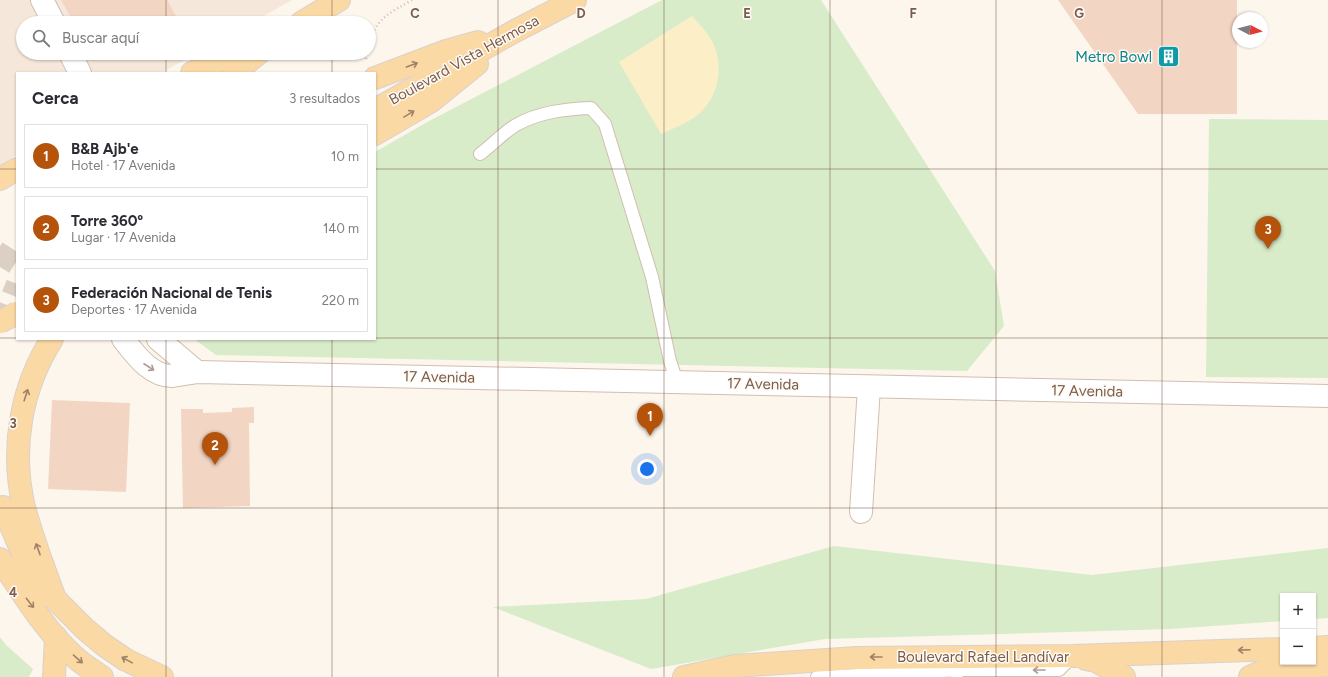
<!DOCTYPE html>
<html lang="es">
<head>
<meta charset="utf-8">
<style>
  body { margin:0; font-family:Figtree,sans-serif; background:#f7f7f7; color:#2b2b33 }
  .controls { position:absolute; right:12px; bottom:12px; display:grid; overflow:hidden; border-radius:0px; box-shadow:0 1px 3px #0004 }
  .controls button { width:36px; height:36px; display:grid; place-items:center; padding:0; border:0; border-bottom:1px solid #e1e1e2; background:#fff; color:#2b2b33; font:20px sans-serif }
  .compass { position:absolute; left:1232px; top:12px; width:36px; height:36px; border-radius:50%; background:#fff; box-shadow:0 1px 3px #0004; rotate:97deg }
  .you { position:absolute; left:647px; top:469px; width:14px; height:14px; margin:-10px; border:3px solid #fff; border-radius:50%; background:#1a73e8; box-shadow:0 0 0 6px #1a73e833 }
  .badge { display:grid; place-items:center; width:26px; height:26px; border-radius:50%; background:#b45309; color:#fff; font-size:13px; font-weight:700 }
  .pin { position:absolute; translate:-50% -33px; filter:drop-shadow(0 1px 2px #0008) }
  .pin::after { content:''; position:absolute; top:21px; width:14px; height:12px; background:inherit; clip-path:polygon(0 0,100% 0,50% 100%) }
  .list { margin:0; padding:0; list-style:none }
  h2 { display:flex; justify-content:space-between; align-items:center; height:52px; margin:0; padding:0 16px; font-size:17px }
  h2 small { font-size:13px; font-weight:400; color:#7c7c81 }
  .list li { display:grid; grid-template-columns:26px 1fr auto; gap:12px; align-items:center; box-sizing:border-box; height:64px; margin:0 8px 8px; padding:0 8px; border:1px solid #e1e1e2; border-radius:0px }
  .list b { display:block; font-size:15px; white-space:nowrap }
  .list p { margin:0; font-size:13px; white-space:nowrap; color:#7c7c81 }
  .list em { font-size:13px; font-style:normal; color:#7c7c81 }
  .icon { flex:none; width:22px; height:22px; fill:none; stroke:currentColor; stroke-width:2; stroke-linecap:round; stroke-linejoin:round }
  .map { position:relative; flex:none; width:1328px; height:677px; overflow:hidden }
  .search { position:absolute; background:#fff; box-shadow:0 1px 3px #0004; left:16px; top:16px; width:360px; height:44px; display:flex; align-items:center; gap:10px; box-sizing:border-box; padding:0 14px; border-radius:22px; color:#7c7c81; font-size:15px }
  .panel { position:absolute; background:#fff; box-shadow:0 1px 3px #0004; left:16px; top:72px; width:360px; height:268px; border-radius:0px }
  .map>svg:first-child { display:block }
  .residential { fill:#f5e8da }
  .green { fill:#d8ecc9 }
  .sand { fill:#fcefc7 }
  .building { fill:#f3d5c3 }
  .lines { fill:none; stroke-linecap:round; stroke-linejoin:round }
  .primary-tunnel { stroke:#dcd0c4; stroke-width:22; stroke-dasharray:22 11; stroke-linecap:butt }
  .service-casing { stroke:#d1beb0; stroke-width:14 }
  .minor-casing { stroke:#d1beb0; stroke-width:24 }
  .primary-casing { stroke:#dad1cd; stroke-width:24 }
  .path { stroke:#d9b8a5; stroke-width:2.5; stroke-dasharray:1 3; stroke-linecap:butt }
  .service { stroke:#fff; stroke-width:12 }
  .minor { stroke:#fff; stroke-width:22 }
  .primary { stroke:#fbd9a5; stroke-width:22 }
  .primary-bridge-casing { stroke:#dad1cd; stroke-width:24; stroke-linecap:butt }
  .primary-bridge { stroke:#fbd9a5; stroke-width:22 }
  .oneway { stroke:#a18267 }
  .oneway2 { stroke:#af9d94 }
  .grid { fill:none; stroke:#7a5c4d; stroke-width:1; stroke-opacity:0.55 }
  .labels { text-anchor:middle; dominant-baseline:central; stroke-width:3; stroke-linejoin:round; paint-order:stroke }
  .culture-label { font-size:15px; fill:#0d838f; stroke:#fffaf3; text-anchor:end }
  .street-label { font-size:15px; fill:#7a5c4d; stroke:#fffaf3 }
  .grid-label { font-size:13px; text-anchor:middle; font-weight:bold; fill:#7a5c4d; stroke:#fffaf3; stroke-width:3; stroke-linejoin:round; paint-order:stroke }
</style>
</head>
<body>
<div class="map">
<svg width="1328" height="677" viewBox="0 0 1328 677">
  <rect width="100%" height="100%" fill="#fdf6ec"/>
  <path class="residential" d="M0 0H292L251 23H23V53H197L161 73H17V155L0 165Z"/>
  <g class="green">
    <path d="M662 0H821L995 271 1004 326 967 371 216 355 194 339H375V152L429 121Z"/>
    <path d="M1209 119 1328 120V378L1206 377Z"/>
    <path d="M834 546 1092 575 1328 548V618L1313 619V596H1283V621L1171 629 825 639 651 669 493 607 646 599Z"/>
    <path d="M0 637 6 645 33 669 29 677H0Z"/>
  </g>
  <path class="sand" d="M692 16C699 24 708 33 713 43 724 67 719 96 699 114 688 123 674 128 661 134L619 62Z"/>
  <g class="building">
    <path d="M61 0H167L176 16 164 23H74Z"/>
    <path d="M1058 0H1237V114H1138Z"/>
    <path d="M90 53H108L94 60Z"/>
    <path d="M52 400 130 403 126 492 48 489Z"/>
    <path d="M254 407V423H249L250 506 183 508 181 409H203V413L232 412V408Z"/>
  </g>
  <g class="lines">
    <g class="primary-tunnel">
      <path d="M0 267 17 240"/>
      <path d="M0 326 17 284"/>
    </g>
    <defs>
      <g id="service">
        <path d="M480 154C492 145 504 132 516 125 539 112 565 109 591 108L605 124 652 277 670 361 677 382"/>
        <path d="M956 673 962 670H1059L1073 656"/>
        <path d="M817 677 962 670"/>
      </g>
      <g id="minor">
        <path d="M42 0 54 23"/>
        <path d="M70 53 80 73"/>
        <path d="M123 339C135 354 150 376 172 376 180 375 189 373 197 372L1328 396"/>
        <path d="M158 339 197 372"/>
        <path d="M861 512 869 387"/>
      </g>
      <g id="primary">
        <path d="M301 23 339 0"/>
        <path d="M192 73 235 53"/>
        <path d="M234 73 259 53"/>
        <path d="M375 78 446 51 478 42"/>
        <path d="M375 110 515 31 575 0"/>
        <path d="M375 134 430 102 477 64"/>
        <path d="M0 179 17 169"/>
        <path d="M52 339C21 388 11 447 23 503 31 536 44 568 55 599"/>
        <path d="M3 507 23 554 44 591 55 599 85 629 104 645 126 660 162 677"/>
        <path d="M0 559C23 594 46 632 77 659 85 666 94 671 102 677"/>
        <path d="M1313 648 1328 647"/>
        <path d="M1086 659 1096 661 1124 677"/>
        <path d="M54 677 56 637"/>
        <path d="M684 677 735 666 857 658 1073 656 1283 649"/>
        <path d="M1250 677 1263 671 1328 665"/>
      </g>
    </defs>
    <use href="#service" class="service-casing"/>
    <use href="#minor" class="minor-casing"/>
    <use href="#primary" class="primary-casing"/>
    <g class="path">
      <path d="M369 45C375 18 390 13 412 0"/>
      <path d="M366 59 367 53"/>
    </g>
    <use href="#service" class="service"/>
    <use href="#minor" class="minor"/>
    <use href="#primary" class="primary"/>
    <defs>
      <path id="primary-bridge" d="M0 322 17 313"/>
    </defs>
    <use href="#primary-bridge" class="primary-bridge-casing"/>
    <use href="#primary-bridge" class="primary-bridge"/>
  </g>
  <defs><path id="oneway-shaft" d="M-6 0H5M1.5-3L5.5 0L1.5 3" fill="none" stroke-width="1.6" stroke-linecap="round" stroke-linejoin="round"/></defs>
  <g class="oneway">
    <use href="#oneway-shaft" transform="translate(412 65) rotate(-20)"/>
    <use href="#oneway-shaft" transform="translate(409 114) rotate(-31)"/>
    <use href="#oneway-shaft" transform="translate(26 395) rotate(-72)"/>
    <use href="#oneway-shaft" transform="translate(38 549) rotate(-110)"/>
    <use href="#oneway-shaft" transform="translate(30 603) rotate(52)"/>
    <use href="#oneway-shaft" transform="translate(1244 650) rotate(178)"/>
    <use href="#oneway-shaft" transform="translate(876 657) rotate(180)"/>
    <use href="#oneway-shaft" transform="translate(78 659) rotate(41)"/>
    <use href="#oneway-shaft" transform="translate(127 660) rotate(-151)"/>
  </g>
  <g class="oneway2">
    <use href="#oneway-shaft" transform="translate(149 367) rotate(33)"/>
    <use href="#oneway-shaft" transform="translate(1039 670) rotate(180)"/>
  </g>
  <path class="grid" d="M166 0V23M332 0V23M498 0V677M664 0V677M830 0V677M996 0V677M1162 0V677M166 53V73M332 53V73M0 169H17M375 169H1328M0 338H17M375 338H1328M166 339V677M332 339V677M0 508H1328"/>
  <defs>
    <symbol id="building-square" viewBox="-11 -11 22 22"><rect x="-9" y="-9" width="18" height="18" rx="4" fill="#0f9aa8" stroke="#fffaf3"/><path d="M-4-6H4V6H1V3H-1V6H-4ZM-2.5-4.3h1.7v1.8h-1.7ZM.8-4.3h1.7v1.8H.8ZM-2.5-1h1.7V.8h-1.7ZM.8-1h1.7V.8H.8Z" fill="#fff"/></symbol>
  </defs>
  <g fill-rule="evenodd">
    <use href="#building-square" x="1156" y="44" width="25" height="25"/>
  </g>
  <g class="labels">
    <g class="culture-label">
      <text x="1152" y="57">Metro Bowl</text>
    </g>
    <g class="street-label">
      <text transform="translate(464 60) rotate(-29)">Boulevard Vista Hermosa</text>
      <text transform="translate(439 377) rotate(1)">17 Avenida</text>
      <text transform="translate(763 384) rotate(1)">17 Avenida</text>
      <text transform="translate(1087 391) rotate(1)">17 Avenida</text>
      <text x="983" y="657">Boulevard Rafael Landívar</text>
    </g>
  </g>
  <g class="grid-label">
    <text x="415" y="18">C</text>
    <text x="581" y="18">D</text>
    <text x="747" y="18">E</text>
    <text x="913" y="18">F</text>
    <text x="1079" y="18">G</text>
    <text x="13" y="428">3</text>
    <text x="13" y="597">4</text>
  </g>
</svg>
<div class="controls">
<button>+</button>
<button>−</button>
</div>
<svg class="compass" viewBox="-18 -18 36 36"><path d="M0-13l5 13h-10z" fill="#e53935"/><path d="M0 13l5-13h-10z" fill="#7c7c81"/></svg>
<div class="you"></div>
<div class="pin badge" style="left:650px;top:436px">1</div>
<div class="pin badge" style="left:215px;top:465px">2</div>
<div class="pin badge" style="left:1268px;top:249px">3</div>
<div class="search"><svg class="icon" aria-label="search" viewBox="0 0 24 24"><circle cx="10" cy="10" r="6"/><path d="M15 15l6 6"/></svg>Buscar aquí</div>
<section class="panel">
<h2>Cerca<small>3 resultados</small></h2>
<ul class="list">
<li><span class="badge">1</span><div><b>B&amp;B Ajb'e</b><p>Hotel · 17 Avenida</p></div><em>10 m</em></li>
<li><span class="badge">2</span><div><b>Torre 360º</b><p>Lugar · 17 Avenida</p></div><em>140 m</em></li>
<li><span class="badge">3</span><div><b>Federación Nacional de Tenis</b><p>Deportes · 17 Avenida</p></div><em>220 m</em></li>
</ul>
</section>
</div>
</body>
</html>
